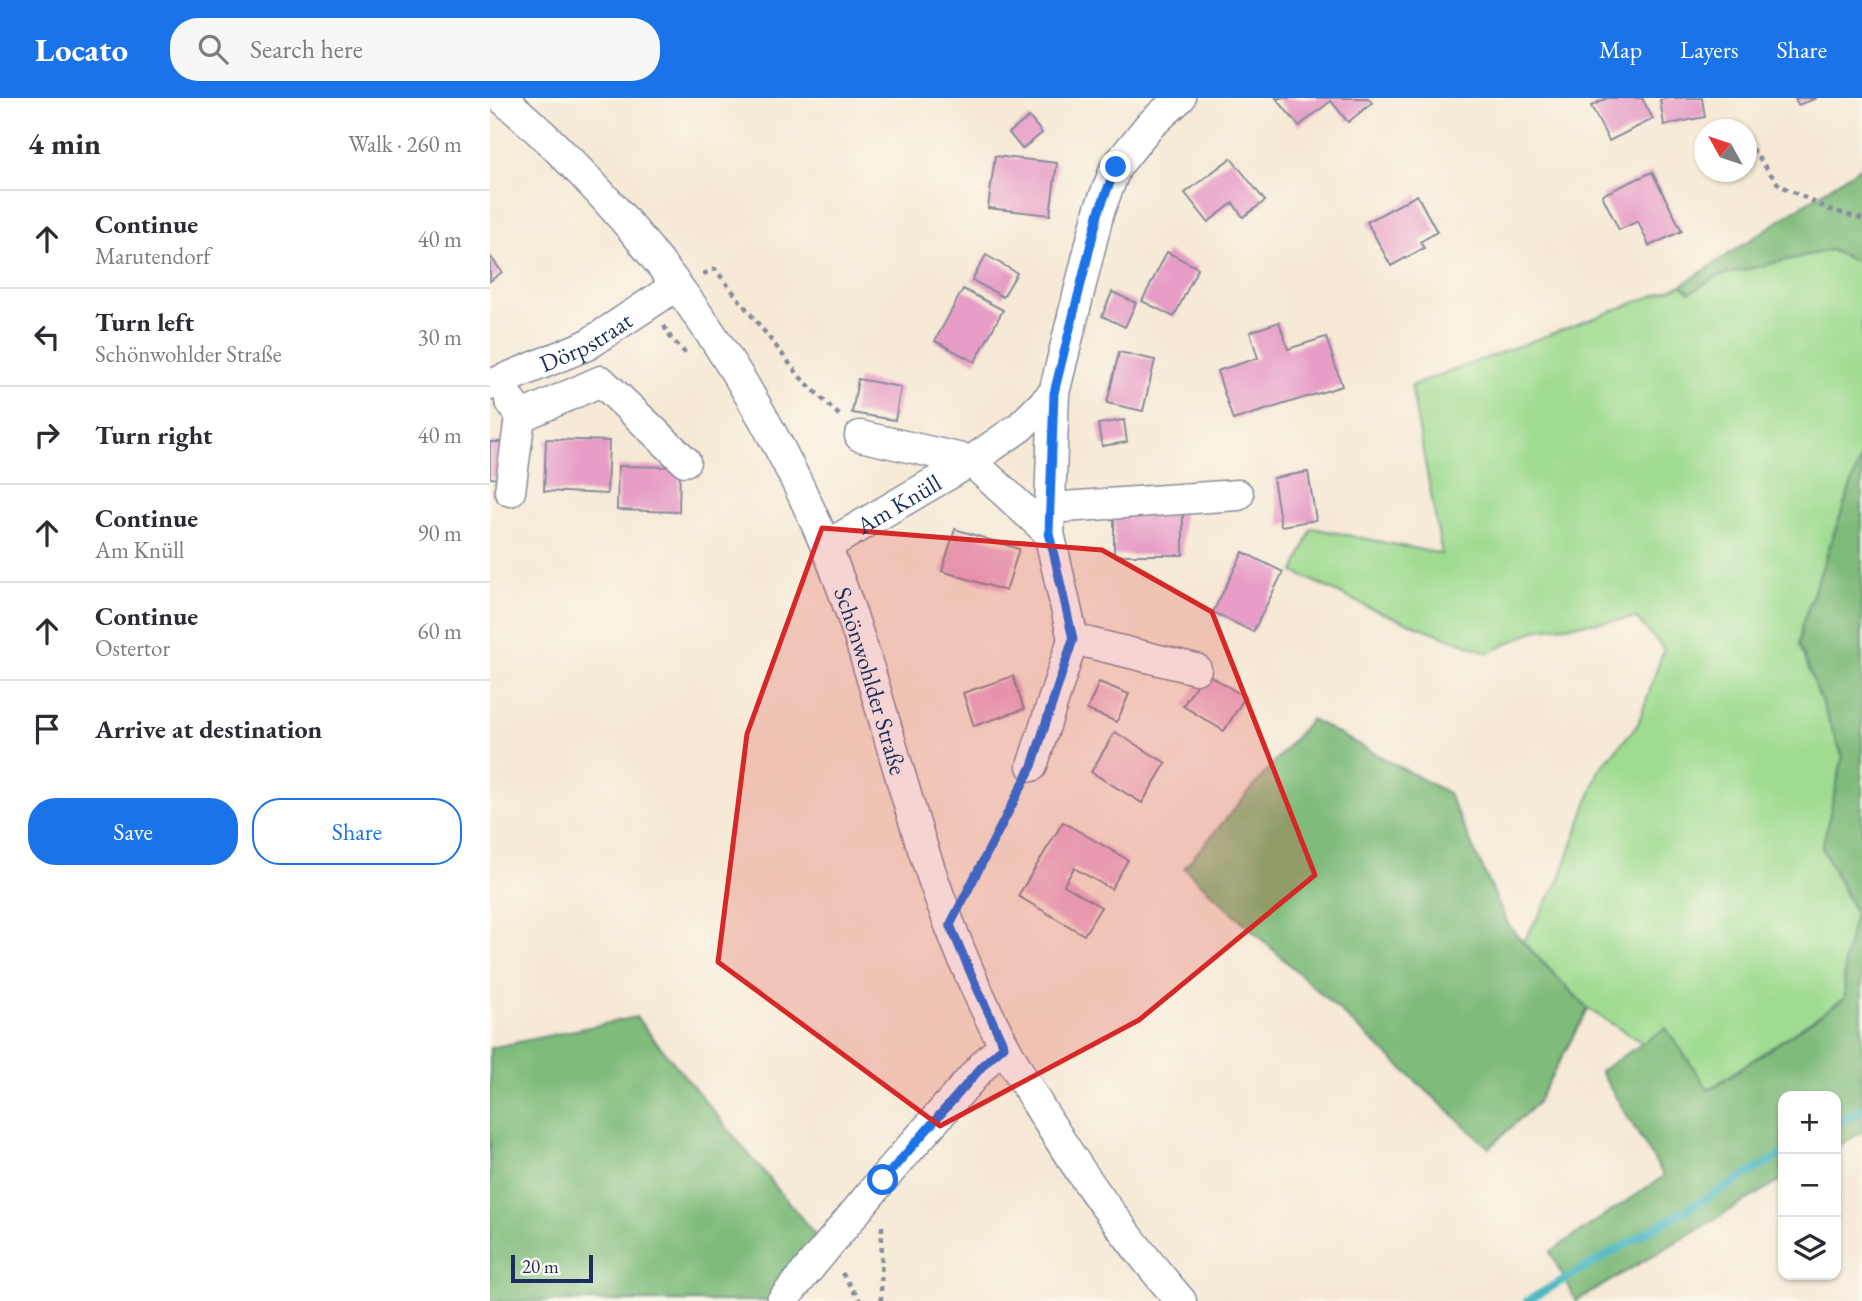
<!DOCTYPE html>
<html lang="en">
<head>
<meta charset="utf-8">
<style>
  body { margin:0; font-family:"EB Garamond",serif; background:#f7f7f7; color:#2b2b33 }
  .controls { position:absolute; right:21px; bottom:21px; display:grid; overflow:hidden; border-radius:14px; box-shadow:0 2px 5px #0004 }
  .controls button { width:63px; height:63px; display:grid; place-items:center; padding:0; border:0; border-bottom:2px solid #e1e1e2; background:#fff; color:#2b2b33; font:35px sans-serif }
  .compass { position:absolute; left:1204px; top:21px; width:63px; height:63px; border-radius:50%; background:#fff; box-shadow:0 2px 5px #0004; rotate:310deg }
  .scale { position:absolute; left:21px; bottom:18px; width:82px; box-sizing:border-box; padding-left:7px; border:4px solid #1b2f5e; border-top:0; font-size:19px; line-height:24px; white-space:nowrap; color:#1b2f5e; -webkit-text-stroke:5px #fbf7ec; paint-order:stroke }
  .stop { position:absolute; width:21px; height:21px; margin:-16px; border:5px solid #1a73e8; border-radius:50%; background:#fff }
  .stop.end { background:#1a73e8; border-color:#fff; box-shadow:0 2px 7px #0008 }
  .list { margin:0; padding:0; list-style:none }
  h2 { display:flex; justify-content:space-between; align-items:center; height:91px; margin:0; padding:0 28px; font-size:30px }
  h2 small { font-size:23px; font-weight:400; color:#7c7c81 }
  .list li { display:grid; grid-template-columns:46px 1fr auto; gap:21px; align-items:center; box-sizing:border-box; height:98px; padding:0 28px; border-top:2px solid #e1e1e2 }
  .list b { display:block; font-size:26px; white-space:nowrap }
  .list p { margin:0; font-size:23px; white-space:nowrap; color:#7c7c81 }
  .list em { font-size:23px; font-style:normal; color:#7c7c81 }
  .actions { display:flex; gap:14px; padding:21px 28px }
  .actions a { flex:1; padding:16px 0; border:2px solid #1a73e8; border-radius:28px; text-align:center; font-size:24px; color:#1a73e8 }
  .actions .main { background:#1a73e8; color:#fff }
  .icon { flex:none; width:38px; height:38px; fill:none; stroke:currentColor; stroke-width:2; stroke-linecap:round; stroke-linejoin:round }
  .map { position:relative; flex:none; width:1372px; height:1203px; overflow:hidden }
  header { display:flex; align-items:center; gap:42px; box-sizing:border-box; height:98px; padding:0 35px; background:#1a73e8; color:#fff }
  header strong { font-size:33px }
  nav { display:flex; gap:38px; margin-inline-start:auto; font-size:24px }
  .search { width:490px; height:63px; background:#f7f7f7; display:flex; align-items:center; gap:18px; box-sizing:border-box; padding:0 24px; border-radius:28px; color:#7c7c81; font-size:26px }
  main { display:flex }
  aside { flex:1; background:#fff }
  .map>svg:first-child { display:block }
  .green { fill:#9fdb90; stroke:#5d8577; stroke-width:2 }
  .forest { fill:#7fbb7a; stroke:#4d756c; stroke-width:2 }
  .lines { fill:none; stroke-linecap:round; stroke-linejoin:round }
  .stream { stroke:#48b7c1; stroke-width:8 }
  .building { fill:#e79dc6 }
  .minor-casing { stroke:#888c9a; stroke-width:33 }
  .path { stroke:#888c9a; stroke-width:4.5; stroke-dasharray:5 5; stroke-linecap:butt }
  .minor { stroke:#fff; stroke-width:30 }
  .route { stroke:#1a73e8; stroke-width:9 }
  .marked { fill:#d62828; fill-opacity:0.2; stroke:#d62828; stroke-width:5; stroke-linejoin:round }
  .labels { text-anchor:middle; dominant-baseline:central; stroke-width:7; stroke-linejoin:round; paint-order:stroke }
  .street-label { font-size:24px; fill:#1b2f5e; stroke:#fbf7ec }
</style>
</head>
<body>
<header>
<strong>Locato</strong>
<div class="search"><svg class="icon" aria-label="search" viewBox="0 0 24 24"><circle cx="10" cy="10" r="6"/><path d="M15 15l6 6"/></svg>Search here</div>
<nav><a>Map</a><a>Layers</a><a>Share</a></nav>
</header>
<main>
<aside>
<h2>4 min<small>Walk · 260 m</small></h2>
<ul class="list">
<li><svg class="icon" aria-label="ahead" viewBox="0 0 24 24"><path d="M12 20V5M6 11l6-6 6 6"/></svg><div><b>Continue</b><p>Marutendorf</p></div><em>40 m</em></li>
<li><svg class="icon" aria-label="left" viewBox="0 0 24 24"><path d="M17 20v-9H6M10 6l-5 5 5 5"/></svg><div><b>Turn left</b><p>Schönwohlder Straße</p></div><em>30 m</em></li>
<li><svg class="icon" aria-label="right" viewBox="0 0 24 24"><path d="M7 20v-9h11M14 6l5 5-5 5"/></svg><div><b>Turn right</b></div><em>40 m</em></li>
<li><svg class="icon" aria-label="ahead" viewBox="0 0 24 24"><path d="M12 20V5M6 11l6-6 6 6"/></svg><div><b>Continue</b><p>Am Knüll</p></div><em>90 m</em></li>
<li><svg class="icon" aria-label="ahead" viewBox="0 0 24 24"><path d="M12 20V5M6 11l6-6 6 6"/></svg><div><b>Continue</b><p>Ostertor</p></div><em>60 m</em></li>
<li><svg class="icon" aria-label="arrive" viewBox="0 0 24 24"><path d="M6 21V4h12l-3 4 3 4H6"/></svg><div><b>Arrive at destination</b></div></li>
</ul>
<div class="actions"><a class="main">Save</a><a>Share</a></div>
</aside>
<div class="map">
<svg width="1372" height="1203" viewBox="0 0 1372 1203">
  <rect width="100%" height="100%" fill="#fbf7ec"/>
  <filter id="ink" filterUnits="userSpaceOnUse"><feTurbulence type="fractalNoise" baseFrequency=".0143" numOctaves="2"/><feDisplacementMap in="SourceGraphic" scale="14" xChannelSelector="R" yChannelSelector="G"/><feConvolveMatrix kernelMatrix="1 2 1 2 8 2 1 2 1" color-interpolation-filters="sRGB"/></filter>
  <filter id="wash" filterUnits="userSpaceOnUse"><feTurbulence type="fractalNoise" baseFrequency=".00686" numOctaves="4" result="noise"/><feDisplacementMap in="SourceGraphic" scale="28" xChannelSelector="R" yChannelSelector="G"/><feGaussianBlur stdDeviation="1.57" result="paint"/><feColorMatrix in="noise" values="0 0 0 0 0 0 0 0 0 0 0 0 0 0 0 0 0 1.4 0 .05"/><feComposite in="paint" operator="in"/></filter>
  <g filter="url(#wash)">
    <rect width="100%" height="100%" fill="#f6e9d5"/>
    <path class="green" d="M1340 152 1372 166V356L1312 527 1309 546 1353 659 1332 750 1365 814 1354 866 1355 900 1218 992 1176 931 1153 945 1098 911 1033 844 1069 783 1109 672 1148 626 1174 551 1146 520 1048 531 999 555 882 511 804 474 822 430 952 456 921 288 1192 187 1200 194 1228 178Z"/>
    <g class="forest">
      <path d="M1372 68V166L1340 152 1228 178 1200 194 1192 187Z"/>
      <path d="M1372 356V1034L1346 1049V998H1293V1081L1086 1203 1060 1154 1174 1078 1110 973 1176 930 1219 992 1355 900 1354 866 1365 814 1332 750 1353 659 1309 546 1312 527Z"/>
      <path d="M821 621 958 695 1019 828 1033 844 1098 911 1047 1005 999 1050 694 770Z"/>
      <path d="M146 919 336 1150 292 1203H0V950Z"/>
    </g>
    <g class="lines">
      <g class="stream">
        <path d="M1346 1026 1372 1011"/>
        <path d="M1037 1203 1293 1056"/>
      </g>
    </g>
    <g id="blocks">
      <g class="building">
        <path d="M786 0H878L882 5 858 24 841 3 809 28Z"/>
        <path d="M1117 0H1152L1163 21 1119 43 1101 8Z"/>
        <path d="M1181 0H1212L1215 19 1174 27 1170 2Z"/>
        <path d="M1305 0H1327L1308 7Z"/>
        <path d="M539 19 552 35 532 51 519 35Z"/>
        <path d="M505 58 567 65 560 117 498 110Z"/>
        <path d="M741 60 775 103 753 119 743 105 718 124 695 95Z"/>
        <path d="M1162 74 1192 133 1159 148 1148 123 1129 132 1112 97Z"/>
        <path d="M927 97 947 134 930 144 934 150 901 168 877 124Z"/>
        <path d="M677 154 708 170 684 219 652 203Z"/>
        <path d="M496 157 527 175 513 199 482 182Z"/>
        <path d="M0 158 12 174 0 183Z"/>
        <path d="M473 191 513 212 485 264 445 243Z"/>
        <path d="M622 194 646 205 635 229 612 218Z"/>
        <path d="M789 224 798 251 836 239 852 288 743 322 727 273 768 260 760 234Z"/>
        <path d="M629 254 665 262 653 313 617 305Z"/>
        <path d="M368 281 411 289 405 322 362 315Z"/>
        <path d="M634 322 637 344 612 348 608 326Z"/>
        <path d="M56 341 119 343 117 396 54 393Z"/>
        <path d="M0 344H13V381L0 380Z"/>
        <path d="M128 368 190 369 189 414 127 412Z"/>
        <path d="M818 374 826 422 791 428 783 380Z"/>
        <rect x="624" y="413" width="69" height="44"/>
        <path d="M465 431 529 451 516 493 452 473Z"/>
        <path d="M753 454 793 474 763 534 723 514Z"/>
        <path d="M714 574 755 599 734 633 693 608Z"/>
        <path d="M523 578 534 611 484 628 473 595Z"/>
        <path d="M609 584 639 596 627 624 597 612Z"/>
        <path d="M625 634 676 665 652 705 601 674Z"/>
        <path d="M573 724 638 762 621 791 584 770 574 787 611 809 594 837 528 798Z"/>
      </g>
    </g>
  </g>
  <g filter="url(#ink)">
    <use href="#blocks" fill-opacity="0" stroke="#888c9a" stroke-width="2"/>
    <g class="lines">
      <defs>
        <g id="minor">
          <path id="s1" d="M12 0C153 121 263 276 335 446 377 546 400 652 434 754 456 821 482 888 515 949 564 1040 623 1125 691 1203"/>
          <path id="s2" d="M0 287 97 247 186 188"/>
          <path d="M20 302 30 319 20 393"/>
          <path d="M30 319 111 283 195 363"/>
          <path d="M370 338 481 363 559 435 583 541 542 668"/>
          <path d="M559 410 748 397"/>
          <path d="M559 435 564 295 609 113 626 69 658 29 690 0"/>
          <path id="s3" d="M336 448 481 363 530 329 564 295"/>
          <path d="M583 541 706 571"/>
          <path d="M292 1203 392 1082 496 964 514 948"/>
        </g>
      </defs>
      <use href="#minor" class="minor-casing"/>
      <g class="path">
        <path d="M1262 51 1289 87 1338 111 1372 121"/>
        <path d="M213 176 225 171 311 280 352 320"/>
        <path d="M174 228 181 240 199 259"/>
        <path d="M478 792 530 691"/>
        <path d="M352 1175 370 1203"/>
        <path d="M391 1203 392 1127"/>
      </g>
      <use href="#minor" class="minor"/>
    </g>
  </g>
  <g class="lines" filter="url(#ink)">
    <path class="route" d="M393 1082 496 964 514 948 488 892 460 827 542 668 583 541 559 435 564 295 609 113 626 69"/>
  </g>
  <path class="marked" d="M332 430 612 452 722 514 825 777 649 922 450 1028 228 864 257 636Z"/>
  <g class="labels">
    <g class="street-label">
      <text stroke="none"><textPath href="#s2" startOffset="105">Dörpstraat</textPath></text>
      <text stroke="none"><textPath href="#s3" startOffset="84">Am Knüll</textPath></text>
      <text stroke="none"><textPath href="#s1" startOffset="700">Schönwohlder Straße</textPath></text>
    </g>
  </g>
</svg>
<div class="controls">
<button>+</button>
<button>−</button>
<button><svg class="icon" aria-label="layers" viewBox="0 0 24 24"><path d="M12 4l9 5-9 5-9-5zM3 14l9 5 9-5"/></svg></button>
</div>
<svg class="compass" viewBox="-18 -18 36 36"><path d="M0-13l5 13h-10z" fill="#e53935"/><path d="M0 13l5-13h-10z" fill="#7c7c81"/></svg>
<div class="scale">20 m</div>
<div class="stop" style="left:393px;top:1082px"></div>
<div class="stop end" style="left:626px;top:69px"></div>
</div>
</main>
</body>
</html>
